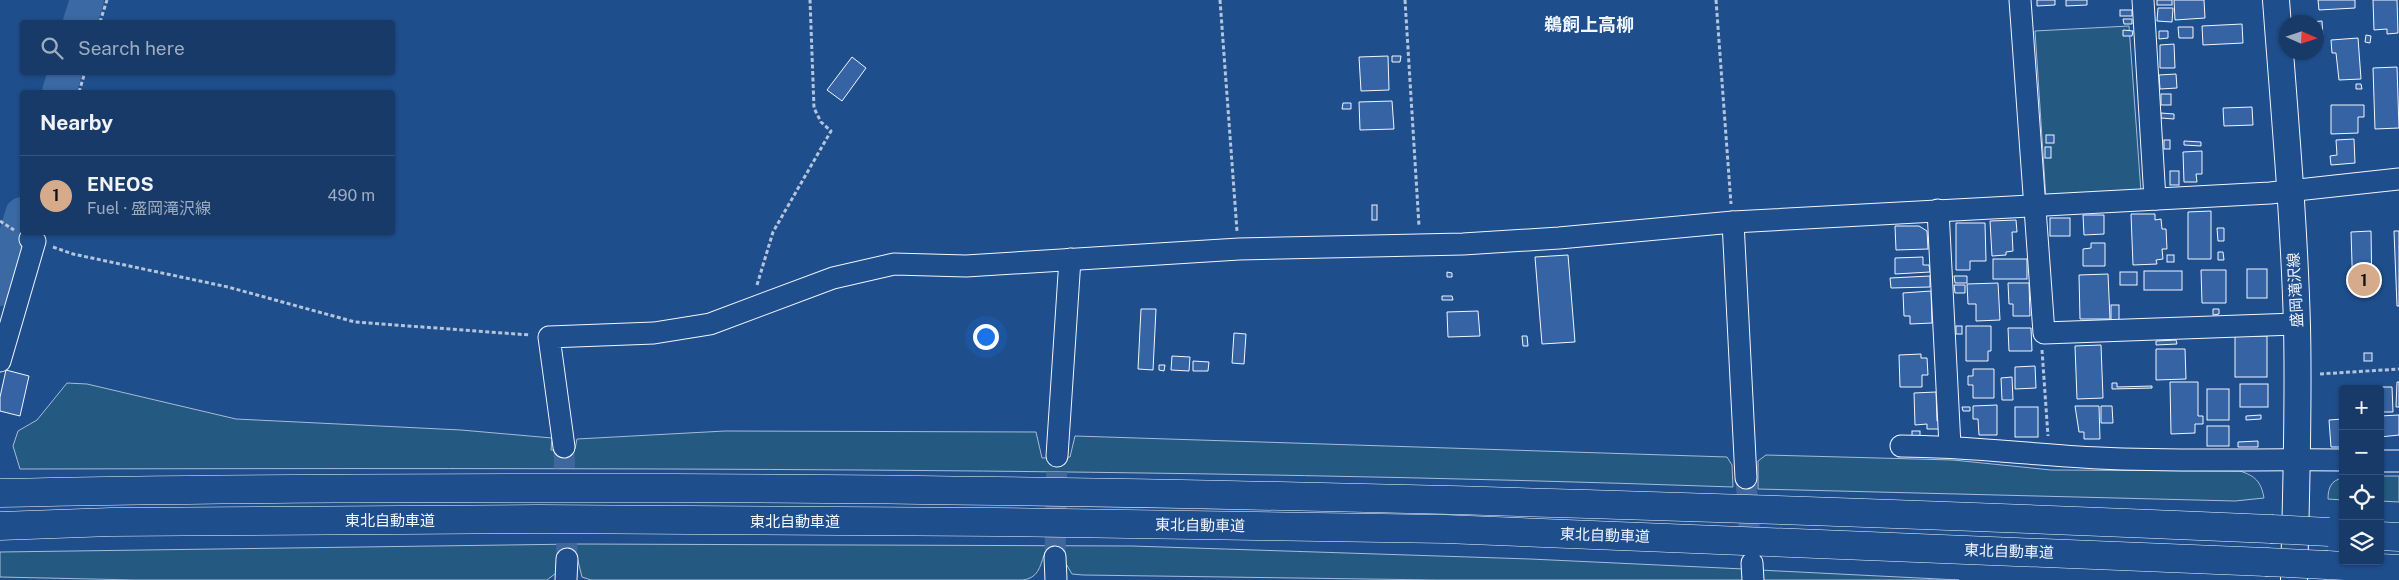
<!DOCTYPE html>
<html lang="en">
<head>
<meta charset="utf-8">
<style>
  body { margin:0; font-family:"Public Sans","Noto Sans JP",sans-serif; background:#244571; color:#f1f3f6 }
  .controls { position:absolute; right:15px; bottom:15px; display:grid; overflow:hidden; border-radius:5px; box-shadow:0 1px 4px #0004 }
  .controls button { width:45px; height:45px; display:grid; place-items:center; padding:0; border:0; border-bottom:1px solid #36547d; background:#173a69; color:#f1f3f6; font:25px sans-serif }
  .compass { position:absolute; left:2279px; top:15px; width:45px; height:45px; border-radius:50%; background:#173a69; box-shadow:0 1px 4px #0004; rotate:93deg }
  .you { position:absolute; left:985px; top:336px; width:18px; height:18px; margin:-12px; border:4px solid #fff; border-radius:50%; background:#1a73e8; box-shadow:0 0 0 8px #1a73e833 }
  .badge { display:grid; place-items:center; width:32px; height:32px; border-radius:50%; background:#d6ab8b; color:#111; font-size:16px; font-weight:700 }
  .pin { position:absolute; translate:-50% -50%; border:2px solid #fff; box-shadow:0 1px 5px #0006 }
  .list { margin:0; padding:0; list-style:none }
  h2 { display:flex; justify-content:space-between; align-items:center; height:65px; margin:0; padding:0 20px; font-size:21px }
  h2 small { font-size:16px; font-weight:400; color:#9eadc0 }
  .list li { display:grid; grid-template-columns:32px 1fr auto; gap:15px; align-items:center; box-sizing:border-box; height:80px; padding:0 20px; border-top:1px solid #36547d }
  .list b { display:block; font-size:19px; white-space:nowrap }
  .list p { margin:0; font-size:16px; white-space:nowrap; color:#9eadc0 }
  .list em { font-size:16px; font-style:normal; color:#9eadc0 }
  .icon { flex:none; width:28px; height:28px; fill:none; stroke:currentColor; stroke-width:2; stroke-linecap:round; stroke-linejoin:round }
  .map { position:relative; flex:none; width:2399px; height:580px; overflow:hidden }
  .search { position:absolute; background:#173a69; box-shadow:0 1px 4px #0004; left:20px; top:20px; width:375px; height:55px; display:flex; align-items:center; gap:12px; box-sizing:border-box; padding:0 18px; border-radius:5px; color:#9eadc0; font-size:19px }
  .panel { position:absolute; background:#173a69; box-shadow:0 1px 4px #0004; left:20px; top:90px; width:375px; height:145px; border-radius:5px }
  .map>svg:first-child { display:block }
  .green { fill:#245a82; stroke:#a8bbd7 }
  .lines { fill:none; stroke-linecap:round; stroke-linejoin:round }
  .river { stroke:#3b69a3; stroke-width:34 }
  .building { fill:#3563a3; stroke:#f2f6ff }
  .minor-tunnel { stroke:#3f679d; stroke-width:21; stroke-dasharray:21 11; stroke-linecap:butt }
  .minor-casing { stroke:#f2f6ff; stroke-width:23 }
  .major-casing { stroke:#f2f6ff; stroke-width:28 }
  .highway-casing { stroke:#f2f6ff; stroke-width:29 }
  .path { stroke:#b3c4dc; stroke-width:3; stroke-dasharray:4 2.5; stroke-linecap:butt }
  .minor { stroke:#1f4e8c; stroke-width:21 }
  .major { stroke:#1f4e8c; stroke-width:26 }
  .highway { stroke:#1f4e8c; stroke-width:28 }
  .highway-bridge-casing { stroke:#f2f6ff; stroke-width:29; stroke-linecap:butt }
  .highway-bridge { stroke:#1f4e8c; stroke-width:28 }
  .labels { text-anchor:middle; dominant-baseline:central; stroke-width:4; stroke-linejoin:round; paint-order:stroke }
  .street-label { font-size:15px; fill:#f2f6ff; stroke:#1f4e8c }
  .quarter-label { font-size:18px; font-weight:bold; fill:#f2f6ff; stroke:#1f4e8c }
</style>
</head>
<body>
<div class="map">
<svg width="2399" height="580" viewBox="0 0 2399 580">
  <rect width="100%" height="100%" fill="#1f4e8c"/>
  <g class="green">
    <path d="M2129 26 2141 192 2046 199 2035 31Z"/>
    <path d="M67 383 87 384 236 419 461 430 552 438 551 450 575 449 577 439 725 431 1036 432 1042 458 1070 457 1075 436 1727 457 1732 465 1733 487C1162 467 591 468 20 469L13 446 18 431 37 420Z"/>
    <path d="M1766 455 1953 460 2051 470 2240 471C2255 476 2261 481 2264 498L2235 501 1758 489V461Z"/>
    <path d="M2380 476H2399V502L2380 501Z"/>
    <path d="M2343 478V500L2328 499C2328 488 2331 480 2343 478Z"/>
    <path d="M578 544 1132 546 1530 559 1744 569 1743 580H1437L1083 575 1072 574 1062 557 1044 555C1040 567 1038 578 1023 580H591L582 577 577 557 547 580H136L0 577V552Z"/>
    <path d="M1759 570 1959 580H1759Z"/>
  </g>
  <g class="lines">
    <g class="river">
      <path d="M80 22 87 0"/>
      <path d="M59 92 65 72"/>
      <path d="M0 289 22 214"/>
    </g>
  </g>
  <g class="building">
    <path d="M2037 0H2055V5L2037 6Z"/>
    <path d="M2066 0H2087V5L2066 6Z"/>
    <rect x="2157" y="0" width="15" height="5"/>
    <path d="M2174 0H2204L2205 18 2175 20Z"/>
    <path d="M2318 0H2355V8L2319 10Z"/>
    <path d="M2373 0H2397L2398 33 2387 34V29L2374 30Z"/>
    <path d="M2158 8H2173L2172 22 2157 21Z"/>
    <rect x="2120" y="10" width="12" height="6"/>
    <path d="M2123 19H2132V24H2124Z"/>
    <path d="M2322 21 2323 37H2316V22H2309Z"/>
    <path d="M2242 24 2243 43 2203 45 2202 26Z"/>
    <path d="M2178 27H2193V38H2179Z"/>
    <path d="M2123 30 2133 31 2132 36H2123Z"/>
    <path d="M2159 31H2168V38L2159 39Z"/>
    <path d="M2366 35 2371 36 2370 43 2365 42Z"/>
    <path d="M2358 38 2361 79 2339 80 2336 53H2332L2331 40Z"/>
    <path d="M2174 44 2175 68H2160V45Z"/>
    <path d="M1388 56 1389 90 1361 91 1359 57Z"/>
    <path d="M1392 56H1401L1400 62H1392Z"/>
    <path d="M852 57 866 68 842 101 827 90Z"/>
    <path d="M2397 67 2399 128 2375 129 2373 68Z"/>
    <path d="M2176 74 2177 88 2160 89 2159 75Z"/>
    <path d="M2356 84H2361L2362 89H2356Z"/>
    <rect x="2161" y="94" width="10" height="11"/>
    <path d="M1392 101 1394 129 1360 130 1359 102Z"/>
    <path d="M1343 103H1351V109H1342Z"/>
    <path d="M2331 105H2364V117H2358V133L2331 134Z"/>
    <path d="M2252 107 2253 125 2224 126 2223 108Z"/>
    <path d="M2161 113 2174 114V119L2161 118Z"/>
    <rect x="2046" y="135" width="8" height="8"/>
    <path d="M2354 139 2355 163 2331 165 2330 156 2337 155 2336 140Z"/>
    <rect x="2164" y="140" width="6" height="9"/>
    <path d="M2184 141 2201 142V146L2184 145Z"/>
    <rect x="2045" y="147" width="6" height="11"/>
    <path d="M2202 151V174H2196L2197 182H2184L2183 152Z"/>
    <rect x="2170" y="171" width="9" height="14"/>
    <rect x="1372" y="205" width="5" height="15"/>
    <path d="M2211 211V259H2188V212Z"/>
    <path d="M2131 214H2155V220L2161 219 2162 229H2166L2167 249H2162L2163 259 2156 260 2157 264 2133 265Z"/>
    <path d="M2083 215H2104V234L2084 235Z"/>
    <rect x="2050" y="218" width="20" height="18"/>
    <path d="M2016 220 2017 232H2012L2013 251 2006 252V255L1992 256 1990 221Z"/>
    <path d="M1956 223H1985L1986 261H1970V270H1956Z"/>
    <path d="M1895 226H1919L1927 231 1928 249 1896 250Z"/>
    <path d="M2217 228H2224V241H2218Z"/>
    <path d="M2371 231 2372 293 2353 294 2351 232Z"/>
    <path d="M2394 231H2399V306H2397Z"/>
    <path d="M2091 243H2105V266H2083V249L2091 248Z"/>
    <path d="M2218 252H2223L2224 260H2218Z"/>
    <path d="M1568 255 1575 342 1542 344 1535 257Z"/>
    <rect x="2167" y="255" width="7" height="7"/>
    <path d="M1923 257V265H1929L1930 272 1895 274V258Z"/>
    <rect x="1993" y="259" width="34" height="20"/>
    <rect x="2247" y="269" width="20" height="29"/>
    <path d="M2201 270H2226V303H2202Z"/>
    <rect x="2144" y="271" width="38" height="19"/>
    <path d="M1447 272 1452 273V277H1447Z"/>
    <rect x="2120" y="272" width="17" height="13"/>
    <path d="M2108 274 2110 319H2080L2079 275Z"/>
    <path d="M1930 276V287L1891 288 1890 278Z"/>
    <path d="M1954 276H1967V283H1955Z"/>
    <path d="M1998 283 2000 320 1976 321V304H1968L1967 284Z"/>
    <path d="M2008 283H2029L2030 316H2013V304H2009Z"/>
    <path d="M1954 285H1965V293H1955Z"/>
    <path d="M1931 291 1932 323 1910 324V316H1904L1903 293Z"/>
    <path d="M1442 296H1452L1453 300H1442Z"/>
    <rect x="2111" y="305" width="8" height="15"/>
    <path d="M1141 309H1156L1153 370 1138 369Z"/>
    <path d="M2213 309H2219V314L2213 315Z"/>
    <path d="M1478 311 1480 336 1448 337 1447 312Z"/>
    <rect x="1956" y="326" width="6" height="8"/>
    <path d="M1966 326H1991V351H1988V361H1966Z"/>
    <path d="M2008 328H2031L2032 351H2009Z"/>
    <path d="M1234 333 1246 334 1244 364 1232 363Z"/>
    <path d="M1522 336H1527L1528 346H1523Z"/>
    <rect x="2235" y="336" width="32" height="41"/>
    <path d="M2176 340 2177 344 2156 345V341Z"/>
    <path d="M2101 345 2103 398 2077 399 2075 346Z"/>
    <path d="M2156 349H2185L2186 379 2156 380Z"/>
    <rect x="2364" y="353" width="8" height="8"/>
    <path d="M1921 354V358H1927L1928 375H1922V387H1900L1899 355Z"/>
    <path d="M1172 356 1190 357 1189 371 1171 370Z"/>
    <path d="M1193 361 1209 362 1208 371H1193Z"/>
    <path d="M1159 365H1165L1164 371 1159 370Z"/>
    <path d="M2035 366 2036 388 2015 389V367Z"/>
    <path d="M1973 369H1994V398H1973V385H1968V376H1973Z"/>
    <path d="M6 370 29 376 20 416 0 411V397Z"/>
    <path d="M2012 377 2013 400H2002L2001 378Z"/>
    <path d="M2170 382H2198V416H2203V424H2195V433L2171 434Z"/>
    <path d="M2397 382H2399V407H2396Z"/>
    <path d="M2112 383H2117V387L2152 386V388L2112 389Z"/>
    <rect x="2240" y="384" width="28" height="23"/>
    <path d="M2374 387H2392L2393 412H2380V389Z"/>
    <rect x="2207" y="389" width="22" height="31"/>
    <path d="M1936 392 1937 421H1940V429H1927V424L1915 425 1914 393Z"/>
    <path d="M1997 405V435H1979L1978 419H1973V406Z"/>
    <path d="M2075 406H2099L2100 439H2084V432H2079Z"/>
    <path d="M2101 406H2112L2113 423H2101Z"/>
    <path d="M1962 407H1970V411H1963Z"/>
    <rect x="2015" y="407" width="23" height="30"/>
    <path d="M2261 415V419L2246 420V416Z"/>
    <path d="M2399 415V435L2380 437V416Z"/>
    <path d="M2343 419V447H2331L2329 420Z"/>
    <rect x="2207" y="426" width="22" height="20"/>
    <rect x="1912" y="431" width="8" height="5"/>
    <path d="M2258 441V447H2238V442Z"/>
  </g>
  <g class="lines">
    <g class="minor-tunnel">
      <path d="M564 447 567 559"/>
      <path d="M1746 478 1751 556"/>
      <path d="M1055 557 1057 456"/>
    </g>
    <defs>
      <g id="minor">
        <path d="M2020 0 2044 333 2297 324"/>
        <path d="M2143 0 2155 199"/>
        <path d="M1938 210 1950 446"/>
        <path d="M1733 222 1746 478"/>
        <path d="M0 361 35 241 30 239"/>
        <path d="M1901 446C1967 446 2033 455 2099 458 2180 462 2261 459 2343 460"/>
        <path d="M564 447 549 337 654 333 710 324 833 278 894 264 966 266 1239 249 1463 244 1559 238 1733 222 2270 193 2399 179"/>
        <path d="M1057 456 1070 259"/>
        <path d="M2380 461H2399"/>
        <path d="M1055 557 1056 580"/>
        <path d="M1752 563 1753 580"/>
        <path d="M566 580 567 559"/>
      </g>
      <path id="major" d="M2276 0C2284 108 2294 217 2297 326 2299 411 2296 495 2294 580"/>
      <g id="highway">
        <path d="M0 493C224 488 449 488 673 488 1206 490 1738 506 2271 529"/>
        <path d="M0 526 111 522 539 519 995 522 1445 529 2266 562"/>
        <path d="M2380 536 2399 537"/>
        <path d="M2327 565 2399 569"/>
      </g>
    </defs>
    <use href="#minor" class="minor-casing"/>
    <use href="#major" class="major-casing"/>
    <use href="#highway" class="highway-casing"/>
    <g class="path">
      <path d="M1220 0 1237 231"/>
      <path d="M1405 0 1419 226"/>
      <path d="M1716 0 1731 204"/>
      <path d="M100 22 107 0"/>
      <path d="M79 92 85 72"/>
      <path d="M0 221 14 230"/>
      <path d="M53 247 73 254 228 287 355 322 530 335"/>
      <path d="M757 285 773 232 831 131 821 122 814 108 810 0"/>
      <path d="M2042 350 2048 436"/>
      <path d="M2320 374 2399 369"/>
    </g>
    <use href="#minor" class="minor"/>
    <use href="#major" class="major"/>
    <use href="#highway" class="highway"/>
    <defs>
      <g id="highway-bridge">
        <path d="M2271 529 2329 532"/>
        <path d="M2266 562 2327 565"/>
      </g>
    </defs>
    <use href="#highway-bridge" class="highway-bridge-casing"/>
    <use href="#highway-bridge" class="highway-bridge"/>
  </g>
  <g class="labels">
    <g class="street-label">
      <text transform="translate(2295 290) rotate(-93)">盛岡滝沢線</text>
      <text x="390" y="520">東北自動車道</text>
      <text x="795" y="521">東北自動車道</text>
      <text transform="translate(1200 525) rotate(1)">東北自動車道</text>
      <text transform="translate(1605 535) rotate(2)">東北自動車道</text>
      <text transform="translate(2009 551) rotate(2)">東北自動車道</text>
    </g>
    <g class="quarter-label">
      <text x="1589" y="24">鵜飼上高柳</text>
    </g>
  </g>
</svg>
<div class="controls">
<button>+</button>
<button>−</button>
<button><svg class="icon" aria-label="locate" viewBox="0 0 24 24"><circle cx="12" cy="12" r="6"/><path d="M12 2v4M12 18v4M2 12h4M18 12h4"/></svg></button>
<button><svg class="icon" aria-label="layers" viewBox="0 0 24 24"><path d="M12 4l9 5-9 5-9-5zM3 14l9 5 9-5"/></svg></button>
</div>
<svg class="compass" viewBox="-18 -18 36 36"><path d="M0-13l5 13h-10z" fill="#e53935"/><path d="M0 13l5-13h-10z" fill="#9eadc0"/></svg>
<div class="you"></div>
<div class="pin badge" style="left:2364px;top:280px">1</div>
<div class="search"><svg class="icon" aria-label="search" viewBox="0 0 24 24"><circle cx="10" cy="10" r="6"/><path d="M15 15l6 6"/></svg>Search here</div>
<section class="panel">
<h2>Nearby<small></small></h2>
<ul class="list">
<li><span class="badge">1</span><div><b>ENEOS</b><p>Fuel · 盛岡滝沢線</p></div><em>490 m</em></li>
</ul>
</section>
</div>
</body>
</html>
